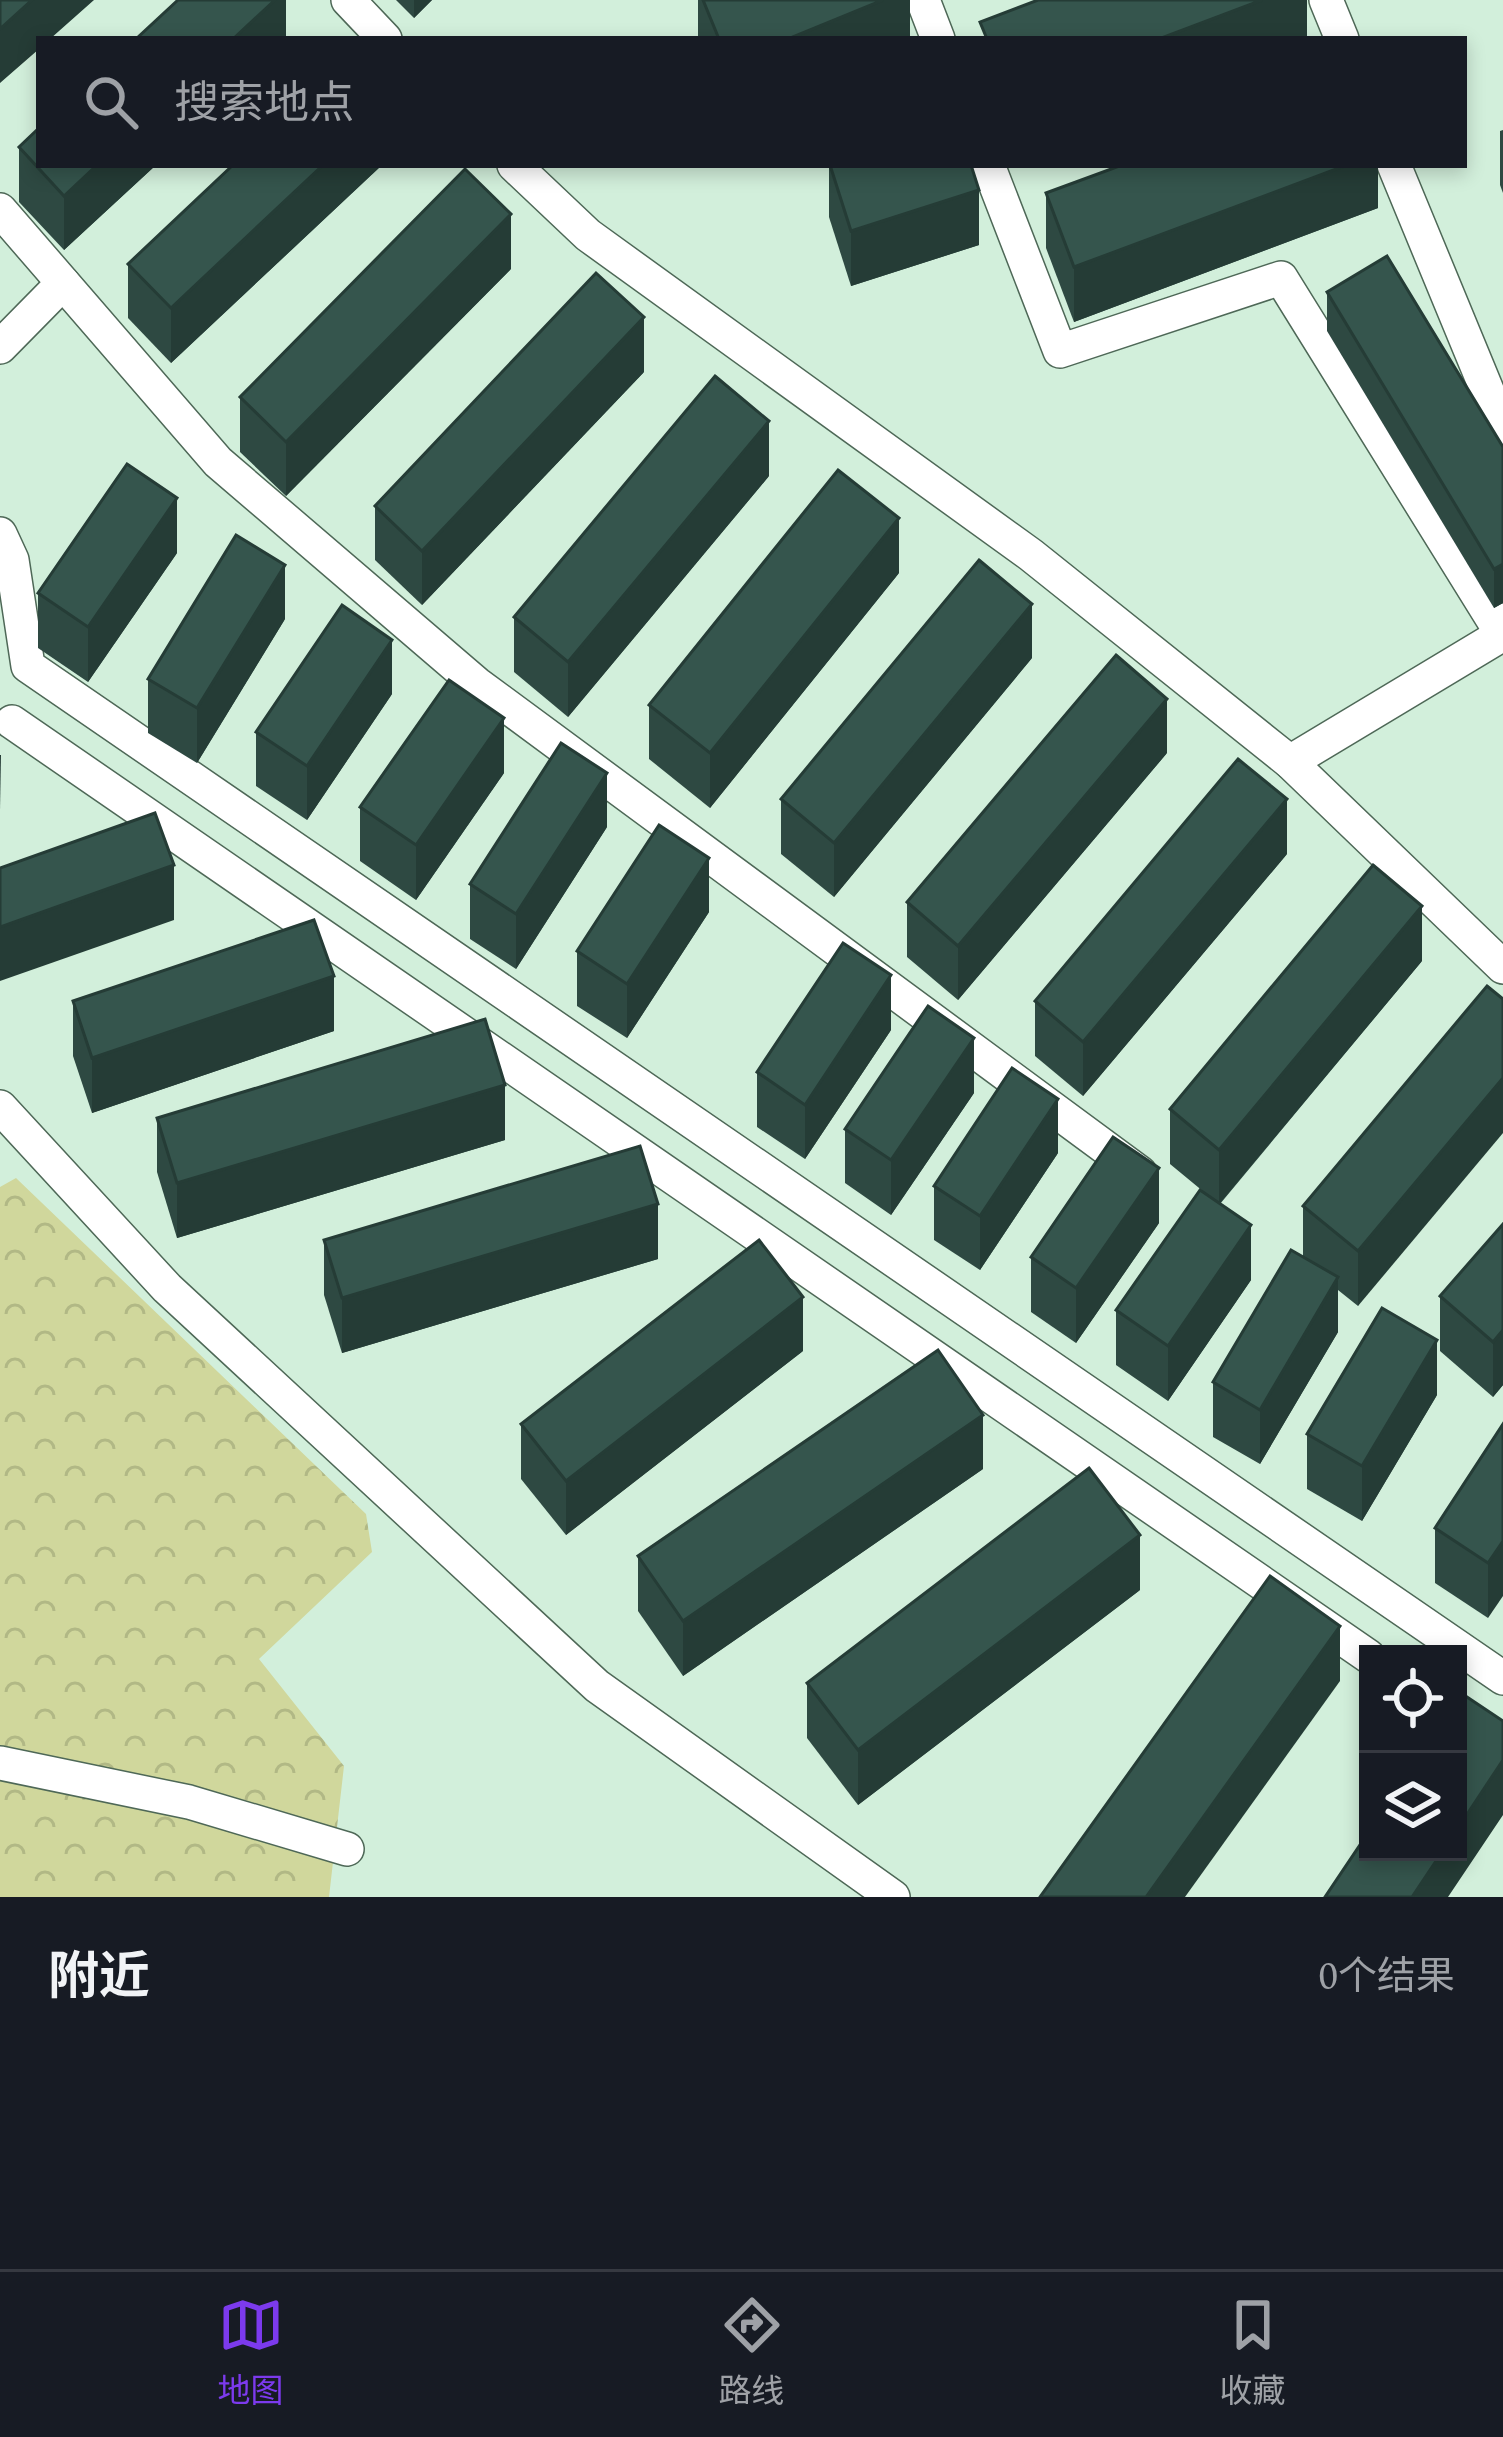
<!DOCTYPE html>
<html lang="zh">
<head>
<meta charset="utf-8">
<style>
  body { margin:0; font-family:Spectral,"Noto Sans SC",serif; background:#20242c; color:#f1f3f6 }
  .controls { position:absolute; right:36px; bottom:36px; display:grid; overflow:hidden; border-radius:0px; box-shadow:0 6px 18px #0003 }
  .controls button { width:108px; height:108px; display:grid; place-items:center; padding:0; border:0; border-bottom:3px solid #363941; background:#171b24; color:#f1f3f6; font:60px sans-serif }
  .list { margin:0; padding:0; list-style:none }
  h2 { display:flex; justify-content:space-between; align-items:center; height:156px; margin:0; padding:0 48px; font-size:51px }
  h2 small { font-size:39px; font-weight:400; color:#9ea1a6 }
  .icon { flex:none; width:66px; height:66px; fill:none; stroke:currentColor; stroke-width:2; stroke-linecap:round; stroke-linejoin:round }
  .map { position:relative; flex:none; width:1503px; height:1897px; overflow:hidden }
  .search { position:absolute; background:#171b24; box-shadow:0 6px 18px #0003; left:36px; right:36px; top:36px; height:132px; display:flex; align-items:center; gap:30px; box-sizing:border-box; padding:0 42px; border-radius:0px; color:#9ea1a6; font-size:45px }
  .sheet { height:372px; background:#171b24 }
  nav { display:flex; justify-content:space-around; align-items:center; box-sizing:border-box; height:168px; border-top:3px solid #363941; background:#171b24; font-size:33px; color:#9ea1a6 }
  nav a { display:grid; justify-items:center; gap:6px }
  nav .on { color:#7c3aed }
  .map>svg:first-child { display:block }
  .forest { fill:url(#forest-crowns) }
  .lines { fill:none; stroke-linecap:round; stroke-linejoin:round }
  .street-casing { stroke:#4e6857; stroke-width:36 }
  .street { stroke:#fff; stroke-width:33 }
  .wall { fill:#2e4942 }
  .shaded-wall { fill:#253c36 }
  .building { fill:#35554d; stroke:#253c36; stroke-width:3 }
</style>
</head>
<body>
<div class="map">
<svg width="1503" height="1897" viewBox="0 0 1503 1897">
  <defs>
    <pattern id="forest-crowns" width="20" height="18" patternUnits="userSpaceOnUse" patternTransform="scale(3)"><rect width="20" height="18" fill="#d0d79c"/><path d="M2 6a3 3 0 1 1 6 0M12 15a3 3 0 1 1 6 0" fill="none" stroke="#b1b885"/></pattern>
  </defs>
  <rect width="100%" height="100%" fill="#d2efdb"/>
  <path class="forest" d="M16 1178 366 1514 372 1552 259 1659 344 1766 329 1897H0V1187Z"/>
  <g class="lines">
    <defs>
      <g id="street">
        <path d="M348 0 385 39"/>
        <path d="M923 0 938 39"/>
        <path d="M1326 0 1342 39"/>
        <path d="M514 165 588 235 1031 555 1290 762 1503 967"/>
        <path d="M988 165 1060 351 1281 278 1502 634"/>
        <path d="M1394 165 1503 429"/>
        <path d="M0 210 218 462 477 684 1140 1173"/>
        <path d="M0 347 63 283"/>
        <path d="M0 534 12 560 28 666 1503 1678"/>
        <path d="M12 722 1368 1656"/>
        <path d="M1290 762 1503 634"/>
        <path d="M0 1107 167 1288 597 1686 893 1897"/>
        <path d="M0 1763 189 1802 347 1849"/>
      </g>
    </defs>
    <use href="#street" class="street-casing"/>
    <use href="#street" class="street"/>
  </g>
  <g class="wall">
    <path d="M396 0H432L414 18Z"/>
    <rect x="698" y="0" width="212" height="39"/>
    <path d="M1503 130V193L1500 185V131Z"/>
    <path d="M19 147 39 165H156L64 250 19 202Z"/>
    <path d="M233 165H382L171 363 128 318V264Z"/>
    <path d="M829 165 979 245 851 286 829 217Z"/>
    <path d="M1378 165V208L1074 322 1046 248V193Z"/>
    <path d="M511 269 286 496 240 452V397Z"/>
    <path d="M1327 292 1503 447V603L1494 608 1327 331Z"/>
    <path d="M644 372 422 605 375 560V506Z"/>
    <path d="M769 476 568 717 514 672V617Z"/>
    <path d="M177 553 88 682 38 648V593Z"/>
    <path d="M899 573 710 808 649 759V705Z"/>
    <path d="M285 619 197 763 148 733V679Z"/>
    <path d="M1032 658 834 897 781 854V799Z"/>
    <path d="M392 694 307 820 256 786V732Z"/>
    <path d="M1167 753 958 1000 907 957V902Z"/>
    <path d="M504 773 416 900 360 861V807Z"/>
    <path d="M607 827 516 969 470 939V884Z"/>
    <path d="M1287 854 1083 1096 1035 1056V1001Z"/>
    <path d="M709 912 627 1038 577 1006V951Z"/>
    <path d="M1422 961 1220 1204 1251 1280 1168 1401 1116 1365V1310L1210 1197 1170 1164V1109Z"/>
    <path d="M1487 986 1358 1306 1338 1290V1332L1260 1464 1213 1437V1382L1303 1256V1206Z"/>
    <path d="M73 1001 334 1031 92 1113 73 1056Z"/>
    <path d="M891 1030 805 1159 757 1127V1072Z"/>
    <path d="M974 1093 891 1215 845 1183V1129Z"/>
    <path d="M157 1118 505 1140 177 1238 157 1172Z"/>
    <path d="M1058 1153 980 1270 934 1240V1186Z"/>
    <path d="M1159 1223 1076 1343 1031 1312V1257Z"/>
    <path d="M1503 1224V1385L1493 1397 1440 1351V1296Z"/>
    <path d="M324 1240 658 1259 342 1353 324 1295Z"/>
    <path d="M803 1351 566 1535 521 1479V1424Z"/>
    <path d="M1437 1395 1362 1521 1307 1489V1434Z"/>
    <path d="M1503 1424 1488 1618 1435 1583V1528Z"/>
    <path d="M983 1469 683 1676 638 1611V1556Z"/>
    <path d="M1140 1590 858 1805 807 1738V1683Z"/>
  </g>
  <g class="shaded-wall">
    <path d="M32 0H94L50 39H39V49L0 83V29Z"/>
    <path d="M275 0H286V39H233Z"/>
    <path d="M414 0H432L414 18Z"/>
    <path d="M883 0H910V39H788Z"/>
    <path d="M1262 0H1307V38L1159 39Z"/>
    <path d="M97 165H156L64 250V196Z"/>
    <path d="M323 165H382L171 363V308Z"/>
    <path d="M1347 165H1378V208L1074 322V267Z"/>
    <path d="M979 190V245L851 286V231Z"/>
    <path d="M511 214V269L286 496V442Z"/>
    <path d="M644 317V372L422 605V551Z"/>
    <path d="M769 421V476L568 717V662Z"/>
    <path d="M177 498V553L88 682V627Z"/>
    <path d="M899 518V573L710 808V753Z"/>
    <path d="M1503 564V603L1494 608V569Z"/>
    <path d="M285 565V619L197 763V708Z"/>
    <path d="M1032 604V658L834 897V843Z"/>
    <path d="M392 640V694L307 820V766Z"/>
    <path d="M1167 699V753L958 1000V946Z"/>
    <path d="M504 718V773L416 900V845Z"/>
    <path d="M0 755H1L0 810Z"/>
    <path d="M607 773V827L516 969V914Z"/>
    <path d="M1287 799V854L1083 1096V1042Z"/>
    <path d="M709 858V912L627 1038V984Z"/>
    <path d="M174 865V920L0 981V927Z"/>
    <path d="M1422 906V961L1219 1204V1150Z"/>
    <path d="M891 975V1030L805 1159V1105Z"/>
    <path d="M334 976V1031L92 1113V1058Z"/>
    <path d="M974 1038V1093L891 1215V1160Z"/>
    <path d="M1503 1078V1133L1358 1306V1251Z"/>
    <path d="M505 1085V1140L177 1238V1183Z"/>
    <path d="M1058 1099V1153L980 1270V1216Z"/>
    <path d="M1159 1168V1223L1076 1343V1288Z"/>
    <path d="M658 1204V1259L342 1353V1298Z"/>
    <path d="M1251 1225V1280L1168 1401V1346Z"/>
    <path d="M1338 1277V1332L1260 1464V1410Z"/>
    <path d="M803 1297V1351L566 1535V1481Z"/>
    <path d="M1503 1330V1385L1493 1397V1342Z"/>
    <path d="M1437 1340V1395L1362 1521V1466Z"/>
    <path d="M983 1415V1469L683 1676V1621Z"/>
    <path d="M1140 1535V1590L858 1805V1750Z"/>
    <path d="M1503 1541V1596L1488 1618V1563Z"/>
    <path d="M1340 1626V1681L1185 1897H1146Z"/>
    <path d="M1503 1760V1815L1448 1897H1412L1442 1852H1458V1828Z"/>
  </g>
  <g class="building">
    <path d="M0 0H32L0 29Z"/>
    <path d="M178 0H275L233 39H136Z"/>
    <path d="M703 0H883L788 39H719Z"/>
    <path d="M1038 0H1262L1159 39H987L980 22Z"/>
    <path d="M39 128V165H97L64 196 19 147Z"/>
    <path d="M233 165H323L171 308 128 264Z"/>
    <path d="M830 165H971L979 190 851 231Z"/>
    <path d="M1122 165H1347L1074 267 1046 193Z"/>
    <path d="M465 169 511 214 286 442 240 397Z"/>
    <path d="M1387 256 1503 447V564L1494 569 1327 292Z"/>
    <path d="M596 273 644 317 422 551 375 506Z"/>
    <path d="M715 376 769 421 568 662 514 617Z"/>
    <path d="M127 464 177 498 88 627 38 593Z"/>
    <path d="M838 470 899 518 710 753 649 705Z"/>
    <path d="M236 535 285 565 197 708 148 679Z"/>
    <path d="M979 560 1032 604 834 843 781 799Z"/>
    <path d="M342 605 392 640 307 766 256 732Z"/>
    <path d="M1116 655 1167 699 958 946 907 902Z"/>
    <path d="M449 680 504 718 416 845 360 807Z"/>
    <path d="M561 743 607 773 516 914 470 884Z"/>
    <path d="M1238 759 1287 799 1083 1042 1035 1001Z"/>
    <path d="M155 813 174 865 0 927V868Z"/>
    <path d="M659 825 709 858 627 984 577 951Z"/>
    <path d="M1373 865 1422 906 1219 1150 1170 1109Z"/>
    <path d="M314 920 334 976 92 1058 73 1001Z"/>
    <path d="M843 943 891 975 805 1105 757 1072Z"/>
    <path d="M1487 986 1503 999V1078L1358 1251 1303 1206Z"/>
    <path d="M928 1006 974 1038 891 1160 845 1129Z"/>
    <path d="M485 1019 505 1085 177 1183 157 1118Z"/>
    <path d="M1012 1068 1058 1099 980 1216 934 1186Z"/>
    <path d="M1113 1137 1159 1168 1076 1288 1031 1257Z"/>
    <path d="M640 1146 658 1204 342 1298 324 1240Z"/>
    <path d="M1200 1190 1251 1225 1168 1346 1116 1310Z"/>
    <path d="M1503 1224V1330L1493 1342 1440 1296Z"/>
    <path d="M759 1240 803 1297 566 1481 521 1424Z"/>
    <path d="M1291 1250 1338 1277 1260 1410 1213 1382Z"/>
    <path d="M1382 1308 1437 1340 1362 1466 1307 1434Z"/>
    <path d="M938 1350 983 1415 683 1621 638 1556Z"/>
    <path d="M1503 1424V1541L1488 1563 1435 1528Z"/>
    <path d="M1089 1468 1140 1535 858 1750 807 1683Z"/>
    <path d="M1270 1576 1340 1626 1146 1897H1040Z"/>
    <path d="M1461 1693 1503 1721V1760L1458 1828V1697Z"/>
    <path d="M1368 1833V1852H1442L1412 1897H1325Z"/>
  </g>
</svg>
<div class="controls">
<button><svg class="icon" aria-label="locate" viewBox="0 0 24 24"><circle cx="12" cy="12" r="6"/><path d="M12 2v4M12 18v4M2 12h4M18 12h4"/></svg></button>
<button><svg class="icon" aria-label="layers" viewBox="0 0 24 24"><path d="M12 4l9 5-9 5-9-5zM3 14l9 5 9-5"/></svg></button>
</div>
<div class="search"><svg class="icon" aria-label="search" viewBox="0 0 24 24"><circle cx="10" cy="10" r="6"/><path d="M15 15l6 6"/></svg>搜索地点</div>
</div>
<section class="sheet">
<h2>附近<small>0个结果</small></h2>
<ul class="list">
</ul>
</section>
<nav>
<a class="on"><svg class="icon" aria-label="map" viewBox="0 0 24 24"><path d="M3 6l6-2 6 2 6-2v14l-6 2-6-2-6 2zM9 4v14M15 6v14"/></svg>地图</a>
<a><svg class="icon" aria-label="directions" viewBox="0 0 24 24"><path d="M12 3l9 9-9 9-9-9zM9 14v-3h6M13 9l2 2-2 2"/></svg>路线</a>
<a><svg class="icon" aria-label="saved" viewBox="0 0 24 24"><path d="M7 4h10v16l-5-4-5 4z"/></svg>收藏</a>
</nav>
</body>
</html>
